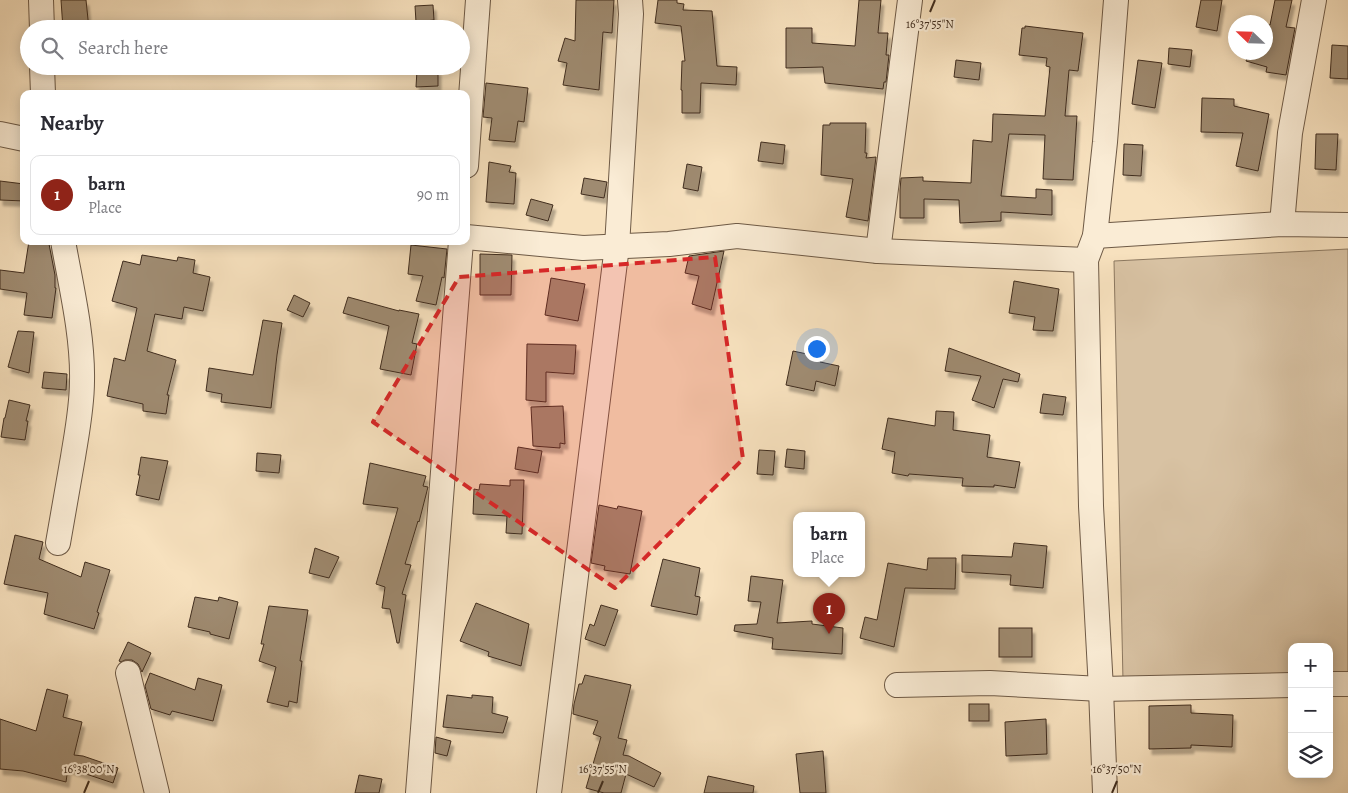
<!DOCTYPE html>
<html lang="en">
<head>
<meta charset="utf-8">
<style>
  body { margin:0; font-family:Alegreya,serif; background:#f7f7f7; color:#2b2b33 }
  .controls { position:absolute; right:15px; bottom:15px; display:grid; overflow:hidden; border-radius:10px; box-shadow:0 2px 12px #0003 }
  .controls button { width:45px; height:45px; display:grid; place-items:center; padding:0; border:0; border-bottom:1px solid #e1e1e2; background:#fff; color:#2b2b33; font:25px sans-serif }
  .compass { position:absolute; left:1228px; top:15px; width:45px; height:45px; border-radius:50%; background:#fff; box-shadow:0 2px 12px #0003; rotate:293deg }
  .you { position:absolute; left:816px; top:348px; width:18px; height:18px; margin:-12px; border:4px solid #fff; border-radius:50%; background:#1a73e8; box-shadow:0 0 0 8px #1a73e833 }
  .badge { display:grid; place-items:center; width:32px; height:32px; border-radius:50%; background:#8f2418; color:#fff; font-size:16px; font-weight:700 }
  .pin { position:absolute; translate:-50% -41px; filter:drop-shadow(0 1px 2px #0008) }
  .pin::after { content:''; position:absolute; top:26px; width:18px; height:15px; background:inherit; clip-path:polygon(0 0,100% 0,50% 100%) }
  .popup { position:absolute; left:793px; top:512px; width:72px; height:65px; box-sizing:border-box; display:grid; place-content:center; border-radius:10px; background:#fff; filter:drop-shadow(0 1px 4px #0005); font-size:16px; white-space:nowrap; color:#7c7c81 }
  .popup b { font-size:19px; color:#2b2b33 }
  .popup::after { content:''; position:absolute; left:50%; top:100%; margin-left:-10px; border:10px solid transparent; border-top-color:#fff }
  .list { margin:0; padding:0; list-style:none }
  h2 { display:flex; justify-content:space-between; align-items:center; height:65px; margin:0; padding:0 20px; font-size:21px }
  h2 small { font-size:16px; font-weight:400; color:#7c7c81 }
  .list li { display:grid; grid-template-columns:32px 1fr auto; gap:15px; align-items:center; box-sizing:border-box; height:80px; margin:0 10px 10px; padding:0 10px; border:1px solid #e1e1e2; border-radius:10px }
  .list b { display:block; font-size:19px; white-space:nowrap }
  .list p { margin:0; font-size:16px; white-space:nowrap; color:#7c7c81 }
  .list em { font-size:16px; font-style:normal; color:#7c7c81 }
  .icon { flex:none; width:28px; height:28px; fill:none; stroke:currentColor; stroke-width:2; stroke-linecap:round; stroke-linejoin:round }
  .map { position:relative; flex:none; width:1348px; height:793px; overflow:hidden }
  .search { position:absolute; background:#fff; box-shadow:0 2px 12px #0003; left:20px; top:20px; width:450px; height:55px; display:flex; align-items:center; gap:12px; box-sizing:border-box; padding:0 18px; border-radius:28px; color:#7c7c81; font-size:19px }
  .panel { position:absolute; background:#fff; box-shadow:0 2px 12px #0003; left:20px; top:90px; width:450px; height:155px; border-radius:10px }
  .map>svg:first-child { display:block }
  .green { fill:#d8c2a3; stroke:#8c7860 }
  .building { fill:#9f8b71; stroke:#402d1e; filter:url(#shadow) }
  .lines { fill:none; stroke-linecap:round; stroke-linejoin:round }
  .minor-casing { stroke:#6e5a46; stroke-width:26 }
  .minor { stroke:#faecd5; stroke-width:24 }
  .marked { fill:#d62828; fill-opacity:0.2; stroke:#d62828; stroke-width:4; stroke-dasharray:10 6; stroke-linejoin:round }
  .ticks { fill:none; stroke:#402d1e; stroke-width:2 }
  .ticks-label { font-size:12px; text-anchor:middle; fill:#402d1e; stroke:#faecd5; stroke-width:4.5; stroke-linejoin:round; paint-order:stroke }
</style>
</head>
<body>
<div class="map">
<svg width="1348" height="793" viewBox="0 0 1348 793">
  <defs>
    <filter id="shadow"><feDropShadow dx="3" dy="5.5" stdDeviation="1" flood-color="#0004"/></filter>
  </defs>
  <rect width="100%" height="100%" fill="#f7e1be"/>
  <filter id="stains"><feTurbulence type="fractalNoise" baseFrequency=".004" numOctaves="4"/><feColorMatrix values="0 0 0 0 .2 0 0 0 0 .09 0 0 0 0 .02 0 0 0 .5 -.17"/></filter>
  <radialGradient id="worn" r=".72"><stop offset=".6" stop-color="#630" stop-opacity="0"/><stop offset="1" stop-color="#630" stop-opacity=".3"/></radialGradient>
  <path class="green" d="M1348 249V672L1329 673V647H1292V674L1123 681 1114 261Z"/>
  <g class="building">
    <path d="M61 0H86L89 29H63Z"/>
    <path d="M576 0H614L612 33 603 32 599 90 563 85 567 63 558 61 565 38 575 41Z"/>
    <path d="M658 0H677V3L684 4 683 10 712 11 717 66 737 67 736 85 701 83 700 113H682V90H681L682 61H685L681 26 655 23Z"/>
    <path d="M859 0H881L878 33H888L886 55H889L886 82H884L883 89 825 83 823 67 786 68V28H812V43L855 46Z"/>
    <path d="M1201 0H1222L1217 31 1196 27Z"/>
    <path d="M1275 0H1292L1286 27 1295 28 1286 75 1266 72 1267 67 1246 61 1249 52H1266V25H1270Z"/>
    <path d="M433 5 434 20 416 22 415 6Z"/>
    <path d="M1025 26 1083 33 1078 71 1069 70 1065 116H1077L1073 180 1043 179 1045 135 1009 134 1001 196 1036 198V189L1052 190V215L1001 212V221L960 223 959 200 924 199V218H900V190L901 178 923 177V181L971 183 973 140 992 142 993 114 1045 116 1050 67 1046 66 1047 58 1019 55 1022 28H1025Z"/>
    <path d="M1332 45 1348 46V79L1330 78Z"/>
    <path d="M1169 48 1192 50 1190 67 1168 64Z"/>
    <path d="M956 60 981 63 979 80 954 77Z"/>
    <path d="M1138 60 1162 63 1155 108 1132 104Z"/>
    <path d="M417 70H438V86L416 87Z"/>
    <path d="M486 83 528 88 524 122 518 121 515 142 489 140 492 118 483 117Z"/>
    <path d="M1202 98 1234 99V106L1269 114 1258 171 1236 166 1243 133 1201 132Z"/>
    <path d="M830 123H866L865 153H867L866 158 876 157 868 221 846 217 853 179 821 175 823 125H830Z"/>
    <path d="M1316 134H1338L1336 170 1315 169Z"/>
    <path d="M761 142 785 145 783 164 758 161Z"/>
    <path d="M1124 144 1143 145 1141 176 1123 175Z"/>
    <path d="M489 162 511 166 509 172 516 173 514 204 486 202Z"/>
    <path d="M687 164 702 167 698 191 683 188Z"/>
    <path d="M584 178 607 182 604 198 581 194Z"/>
    <path d="M0 181 24 184V201L0 200Z"/>
    <path d="M531 199 553 205 548 221 526 215Z"/>
    <path d="M29 241 49 244 55 275V288H56L52 318 24 315 27 293 0 289V270L24 273Z"/>
    <path d="M411 245 447 249 444 278 442 277 436 305 416 301 423 276 408 274Z"/>
    <path d="M724 251 711 310 692 304 699 276 685 273 689 256Z"/>
    <path d="M480 254 512 255 511 295H480Z"/>
    <path d="M142 255 177 261 178 257 195 260 193 273 210 277 203 311 184 307 182 319 155 314 147 351 176 360 167 395H169L166 414 143 411V404L107 396 114 358 125 361 137 308 112 301 123 261 140 265Z"/>
    <path d="M551 278 585 284 578 321 545 315Z"/>
    <path d="M1014 281 1059 289 1053 331 1033 330 1035 317 1009 313Z"/>
    <path d="M294 295 310 303 303 317 287 310Z"/>
    <path d="M348 297 399 311V310L419 314 412 343 417 344 411 375 380 369 389 326 343 313Z"/>
    <path d="M263 320 282 323 277 355 271 408 221 402 222 394 206 391 209 368 253 375Z"/>
    <path d="M18 331 34 332 29 373 8 367Z"/>
    <path d="M527 344 576 345 574 374 546 372V402L526 400Z"/>
    <path d="M949 348 1020 374 1018 382 1003 379 994 408 972 400 981 376 945 371Z"/>
    <path d="M793 351 821 357 820 362 839 366 835 386 816 381 814 391 786 385Z"/>
    <path d="M44 372 67 374 66 390 42 388Z"/>
    <path d="M1043 394 1066 397 1063 415 1040 413Z"/>
    <path d="M9 400 30 405 26 421H28L25 440 1 437 4 418H5Z"/>
    <path d="M563 406 565 444 560 443V448L533 446 531 407Z"/>
    <path d="M936 411 954 412 953 430 990 435 987 457 1020 462 1015 488 994 485V487L962 486 963 478 909 474 908 476 892 473 895 452 882 449 888 418 935 426Z"/>
    <path d="M518 447 542 451 538 473 515 469Z"/>
    <path d="M787 449 805 451 804 469 785 467Z"/>
    <path d="M759 450 775 451 773 475 757 474Z"/>
    <path d="M257 453 281 455 279 473 256 471Z"/>
    <path d="M141 457 168 461 159 500 136 495 140 475H138Z"/>
    <path d="M370 463 426 476 423 486 428 487 419 522 418 521 405 564 411 565 402 594 406 595 399 643H397L390 609 382 608 385 587 376 584 398 508 363 504Z"/>
    <path d="M510 480H524L522 534 506 533 507 516 473 514 474 489 479 490 480 484 510 486Z"/>
    <path d="M599 505 617 509 618 506 642 511 630 574 604 570 605 566 591 563Z"/>
    <path d="M15 535 43 542 39 559 81 577 85 562 110 570 97 612 99 613 94 629 44 614 48 593 4 584Z"/>
    <path d="M1014 543 1047 546 1043 588 1010 585 1011 575 962 572V555L1012 557Z"/>
    <path d="M315 548 339 557 329 578 309 573Z"/>
    <path d="M928 558H956L955 589 905 588 894 647 860 638 865 617 877 620 888 563 927 570Z"/>
    <path d="M663 559 700 568 695 596 700 597 697 615 651 606Z"/>
    <path d="M751 576 783 580 777 623 812 621V624L843 628 842 654 772 649 773 638 734 631 735 625 757 624 761 602 748 601Z"/>
    <path d="M195 597 218 601 219 597 238 602 229 639 210 634V632L188 627Z"/>
    <path d="M476 603 529 624 521 666 488 656 489 652 460 641Z"/>
    <path d="M601 605 618 610 605 646 585 639 590 624 594 626Z"/>
    <path d="M269 606 308 610 300 661H302L297 703 289 701 288 707 267 702 276 667 259 661 264 644H261Z"/>
    <rect x="999" y="628" width="33" height="29"/>
    <path d="M128 642 151 653 142 672 138 664 132 660H125L121 662 119 661Z"/>
    <path d="M150 673 195 690 198 678 222 685 213 721 172 711 170 715 151 709 145 686Z"/>
    <path d="M585 675 631 685 618 738 627 740 623 755 629 756 661 773 654 787 626 774 621 793H604L586 788 601 737 593 734 598 721 573 714 574 704 579 684H582Z"/>
    <path d="M47 689 68 695 63 717 82 722 74 755 83 756 118 768 113 783 68 768 66 782 23 771 0 769V719L36 731Z"/>
    <path d="M447 695 472 698V695L493 697 492 713 508 717 503 733 443 727Z"/>
    <rect x="969" y="704" width="20" height="17"/>
    <path d="M1191 705V713L1233 715 1232 747 1191 745V748L1149 749V706Z"/>
    <path d="M1046 719 1047 754 1006 756 1005 722Z"/>
    <path d="M436 737 451 741 447 756 435 753Z"/>
    <path d="M823 751 826 793H800L796 754Z"/>
    <path d="M359 775 382 779 379 793H355Z"/>
    <path d="M708 776 754 786 753 793H704Z"/>
  </g>
  <g class="lines">
    <defs>
      <g id="minor">
        <path d="M41 0 42 29"/>
        <path d="M42 66 43 94"/>
        <path d="M0 134 24 139"/>
        <path d="M466 166 478 0"/>
        <path d="M1282 224 1290 133 1314 0"/>
        <path d="M1095 236 1282 224 1348 225"/>
        <path d="M466 237 583 248 669 244 737 236 878 251 1086 260"/>
        <path d="M878 251 910 0"/>
        <path d="M58 543C63 515 68 486 73 457 77 432 82 407 82 381 83 336 71 286 63 241"/>
        <path d="M128 673 157 793"/>
        <path d="M1329 684H1348"/>
        <path d="M897 685 990 683 1101 689 1292 685"/>
        <path d="M418 793 461 241"/>
        <path d="M549 793 617 246 631 14 630 0"/>
        <path d="M1105 793 1101 689 1091 506 1086 260 1095 236 1105 142 1116 0"/>
      </g>
    </defs>
    <use href="#minor" class="minor-casing"/>
    <use href="#minor" class="minor"/>
  </g>
  <path class="marked" d="M715 257 743 459 615 588 373 422 459 277Z"/>
  <path class="ticks" d="M930 12 935 0M84 793 89 781M598 793 603 781M1112 793 1117 781"/>
  <g class="ticks-label">
    <text x="930" y="28">16°37'55"N</text>
    <text x="89" y="773">16°38'00"N</text>
    <text x="603" y="773">16°37'55"N</text>
    <text x="1117" y="773">16°37'50"N</text>
  </g>
  <rect width="100%" height="100%" filter="url(#stains)"/>
  <rect width="100%" height="100%" fill="url(#worn)"/>
</svg>
<div class="controls">
<button>+</button>
<button>−</button>
<button><svg class="icon" aria-label="layers" viewBox="0 0 24 24"><path d="M12 4l9 5-9 5-9-5zM3 14l9 5 9-5"/></svg></button>
</div>
<svg class="compass" viewBox="-18 -18 36 36"><path d="M0-13l5 13h-10z" fill="#e53935"/><path d="M0 13l5-13h-10z" fill="#7c7c81"/></svg>
<div class="you"></div>
<div class="pin badge" style="left:829px;top:634px">1</div>
<div class="popup"><b>barn</b>Place</div>
<div class="search"><svg class="icon" aria-label="search" viewBox="0 0 24 24"><circle cx="10" cy="10" r="6"/><path d="M15 15l6 6"/></svg>Search here</div>
<section class="panel">
<h2>Nearby<small></small></h2>
<ul class="list">
<li><span class="badge">1</span><div><b>barn</b><p>Place</p></div><em>90 m</em></li>
</ul>
</section>
</div>
</body>
</html>
